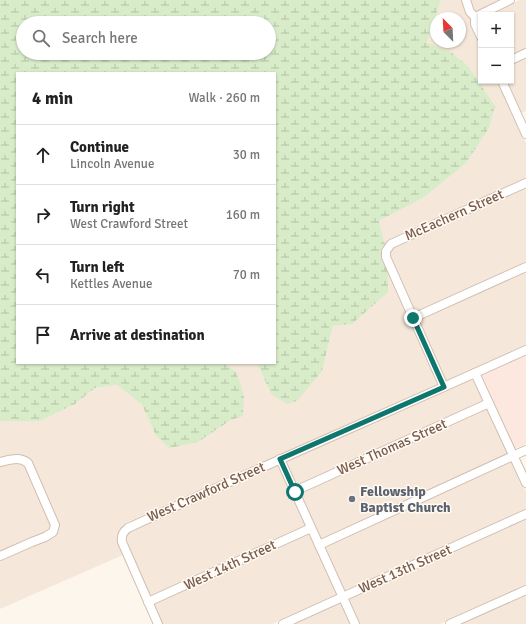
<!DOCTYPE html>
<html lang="en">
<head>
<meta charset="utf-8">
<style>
  body { margin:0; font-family:Signika,sans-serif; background:#f6f6f6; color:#222 }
  .controls { position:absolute; right:12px; top:12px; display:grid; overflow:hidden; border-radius:0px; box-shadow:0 1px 3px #0004 }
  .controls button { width:36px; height:36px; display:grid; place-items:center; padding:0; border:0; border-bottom:1px solid #e0e0e0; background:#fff; color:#222; font:20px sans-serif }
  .compass { position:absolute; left:430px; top:12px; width:36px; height:36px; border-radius:50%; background:#fff; box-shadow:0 1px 3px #0004; rotate:336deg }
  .stop { position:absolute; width:12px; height:12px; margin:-9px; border:3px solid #0f766e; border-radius:50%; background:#fff }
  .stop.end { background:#0f766e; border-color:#fff; box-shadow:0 1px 4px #0008 }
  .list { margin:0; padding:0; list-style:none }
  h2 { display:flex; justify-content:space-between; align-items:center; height:52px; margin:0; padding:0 16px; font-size:17px }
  h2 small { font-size:13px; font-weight:400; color:#767676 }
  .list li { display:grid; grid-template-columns:26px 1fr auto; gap:12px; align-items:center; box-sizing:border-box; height:60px; padding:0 16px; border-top:1px solid #e0e0e0 }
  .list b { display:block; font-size:15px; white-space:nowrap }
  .list p { margin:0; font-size:13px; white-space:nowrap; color:#767676 }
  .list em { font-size:13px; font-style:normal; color:#767676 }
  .icon { flex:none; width:22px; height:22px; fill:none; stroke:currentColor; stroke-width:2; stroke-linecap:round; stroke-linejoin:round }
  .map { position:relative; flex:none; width:526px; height:624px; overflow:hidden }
  .search { position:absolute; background:#fff; box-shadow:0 1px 3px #0004; left:16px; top:16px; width:260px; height:44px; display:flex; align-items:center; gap:10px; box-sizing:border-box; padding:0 14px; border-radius:22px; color:#767676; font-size:15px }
  .panel { position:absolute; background:#fff; box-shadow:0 1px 3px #0004; left:16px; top:72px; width:260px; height:292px; border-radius:0px }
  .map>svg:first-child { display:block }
  .residential { fill:#f5e8da; fill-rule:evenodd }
  .commercial { fill:#fde8e0 }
  .wetland { fill:url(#wetland-marsh); fill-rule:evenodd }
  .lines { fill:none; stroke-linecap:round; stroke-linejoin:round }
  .minor-casing { stroke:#d1beb0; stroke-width:10 }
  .minor { stroke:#fff; stroke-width:8 }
  .route { stroke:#0f766e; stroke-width:5 }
  .worship-dot { fill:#6b7280; stroke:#fffaf3; stroke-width:1.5 }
  .labels { text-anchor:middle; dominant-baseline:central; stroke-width:3; stroke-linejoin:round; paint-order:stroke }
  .street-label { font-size:14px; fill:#7a5c4d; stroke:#fffaf3 }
  .worship-label { font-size:14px; font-weight:bold; fill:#5b616d; stroke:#fffaf3; text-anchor:start }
</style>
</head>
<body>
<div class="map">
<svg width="526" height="624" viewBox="0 0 526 624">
  <defs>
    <pattern id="wetland-marsh" width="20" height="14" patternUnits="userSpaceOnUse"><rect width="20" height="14" fill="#d8ecc9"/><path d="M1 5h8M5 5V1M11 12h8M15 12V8" fill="none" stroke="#b4c2a5"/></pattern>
  </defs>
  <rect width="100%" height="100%" fill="#fdf6ec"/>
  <g class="residential">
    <path d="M441 0H462L467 13 471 18 472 26 481 45V81H498L526 143V178L403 233 389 240 385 245 379 221 423 198 495 106 469 67 451 52 427 44ZM436 18H460V42H436Z"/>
    <path d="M470 0H500L475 12Z"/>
    <path d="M520 0H526V49L511 55V15H488Z"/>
    <path d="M526 58V111L521 113 506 81H511V65Z"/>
    <path d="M526 187V262L415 313 390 256V252L393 247Z"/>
    <path d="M388 270 439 385 257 464 128 522 123 525 117 536 118 544 123 555 0 609V561L33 546 46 541 55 536 59 526 56 516 30 460 26 457 18 454 0 458V421H40L75 404 95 388 117 385 142 405 155 434 198 442 231 420 236 372 225 363H257L271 394 322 371 333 326 352 324Z"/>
    <path d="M526 271V345L446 382 418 320Z"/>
    <path d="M473 378 484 401 297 486 286 462Z"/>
    <path d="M487 408 508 454 321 539 300 494Z"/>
    <path d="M512 461 526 492V510L345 592 325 547Z"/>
    <path d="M19 462 25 466 51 525 50 529 43 534 30 538 0 551V466Z"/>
    <path d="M279 464 306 525 150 596 125 541 126 536 127 533Z"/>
    <path d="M526 519V585L440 624H359L348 600Z"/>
    <path d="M310 533 338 595 272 624H162L154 604Z"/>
    <path d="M526 594V624H461Z"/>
    <path d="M341 603 351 624H293Z"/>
  </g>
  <path class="commercial" d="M526 355V444L514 449 480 375Z"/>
  <path class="wetland" d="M0 0H441L427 43 451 52 469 67 495 106 489 128 466 163 423 198 379 221 385 245 382 247 381 253 388 270V292L352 324 333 326 322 371 297 401 287 404 271 394 257 363H275V73H17V363H225L236 372 244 395 243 416 231 420 198 442 169 448 155 434 142 405 117 385 95 388 75 404 40 421H0ZM23 23H269V53H23Z"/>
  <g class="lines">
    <defs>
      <g id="minor">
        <path d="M466 0 470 12 475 17V24L481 37"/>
        <path d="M475 17 510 0"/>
        <path d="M511 60 526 53"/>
        <path d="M502 81 526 134"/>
        <path d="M413 318 526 267"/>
        <path d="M475 373 526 483"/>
        <path d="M444 387 386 257V251L391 244 526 183"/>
        <path d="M280 459 355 624"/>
        <path d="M0 462C10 460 19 456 28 463L55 525 53 532 45 537 32 542 0 556"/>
        <path d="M295 491 489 403"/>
        <path d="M319 545 526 450"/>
        <path d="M148 602 311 528"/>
        <path d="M158 624 122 542C121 535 123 532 128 528 260 467 394 410 526 350"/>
        <path d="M283 624 526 514"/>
        <path d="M450 624 526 590"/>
      </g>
    </defs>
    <use href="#minor" class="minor-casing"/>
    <use href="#minor" class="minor"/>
  </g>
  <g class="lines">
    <path class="route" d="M295 492 280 459 444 387 413 318"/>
  </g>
  <circle class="worship-dot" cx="352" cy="499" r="4"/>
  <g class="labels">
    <g class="street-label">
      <text transform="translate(454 215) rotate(-24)">McEachern Street</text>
      <text transform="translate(392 447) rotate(-24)">West Thomas Street</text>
      <text transform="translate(206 492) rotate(-24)">West Crawford Street</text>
      <text transform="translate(230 565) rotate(-25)">West 14th Street</text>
      <text transform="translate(405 569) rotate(-24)">West 13th Street</text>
    </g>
    <g class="worship-label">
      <text x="360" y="491">Fellowship<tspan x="360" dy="16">Baptist Church</tspan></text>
    </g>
  </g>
</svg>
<div class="controls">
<button>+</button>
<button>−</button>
</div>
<svg class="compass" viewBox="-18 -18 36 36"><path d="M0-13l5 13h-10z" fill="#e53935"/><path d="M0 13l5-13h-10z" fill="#767676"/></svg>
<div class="stop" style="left:295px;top:492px"></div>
<div class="stop end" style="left:413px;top:318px"></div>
<div class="search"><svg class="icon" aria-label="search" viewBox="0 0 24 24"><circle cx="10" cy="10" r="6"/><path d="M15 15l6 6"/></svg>Search here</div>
<section class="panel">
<h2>4 min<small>Walk · 260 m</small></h2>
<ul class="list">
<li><svg class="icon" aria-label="ahead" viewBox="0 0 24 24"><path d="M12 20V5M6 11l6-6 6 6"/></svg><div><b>Continue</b><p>Lincoln Avenue</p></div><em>30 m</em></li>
<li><svg class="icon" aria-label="right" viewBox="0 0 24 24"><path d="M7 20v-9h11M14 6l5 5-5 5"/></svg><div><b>Turn right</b><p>West Crawford Street</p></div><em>160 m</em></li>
<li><svg class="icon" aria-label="left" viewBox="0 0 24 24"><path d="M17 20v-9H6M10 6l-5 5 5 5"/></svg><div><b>Turn left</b><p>Kettles Avenue</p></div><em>70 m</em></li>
<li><svg class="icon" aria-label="arrive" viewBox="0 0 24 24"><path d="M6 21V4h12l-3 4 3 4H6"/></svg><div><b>Arrive at destination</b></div></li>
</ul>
</section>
</div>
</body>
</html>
